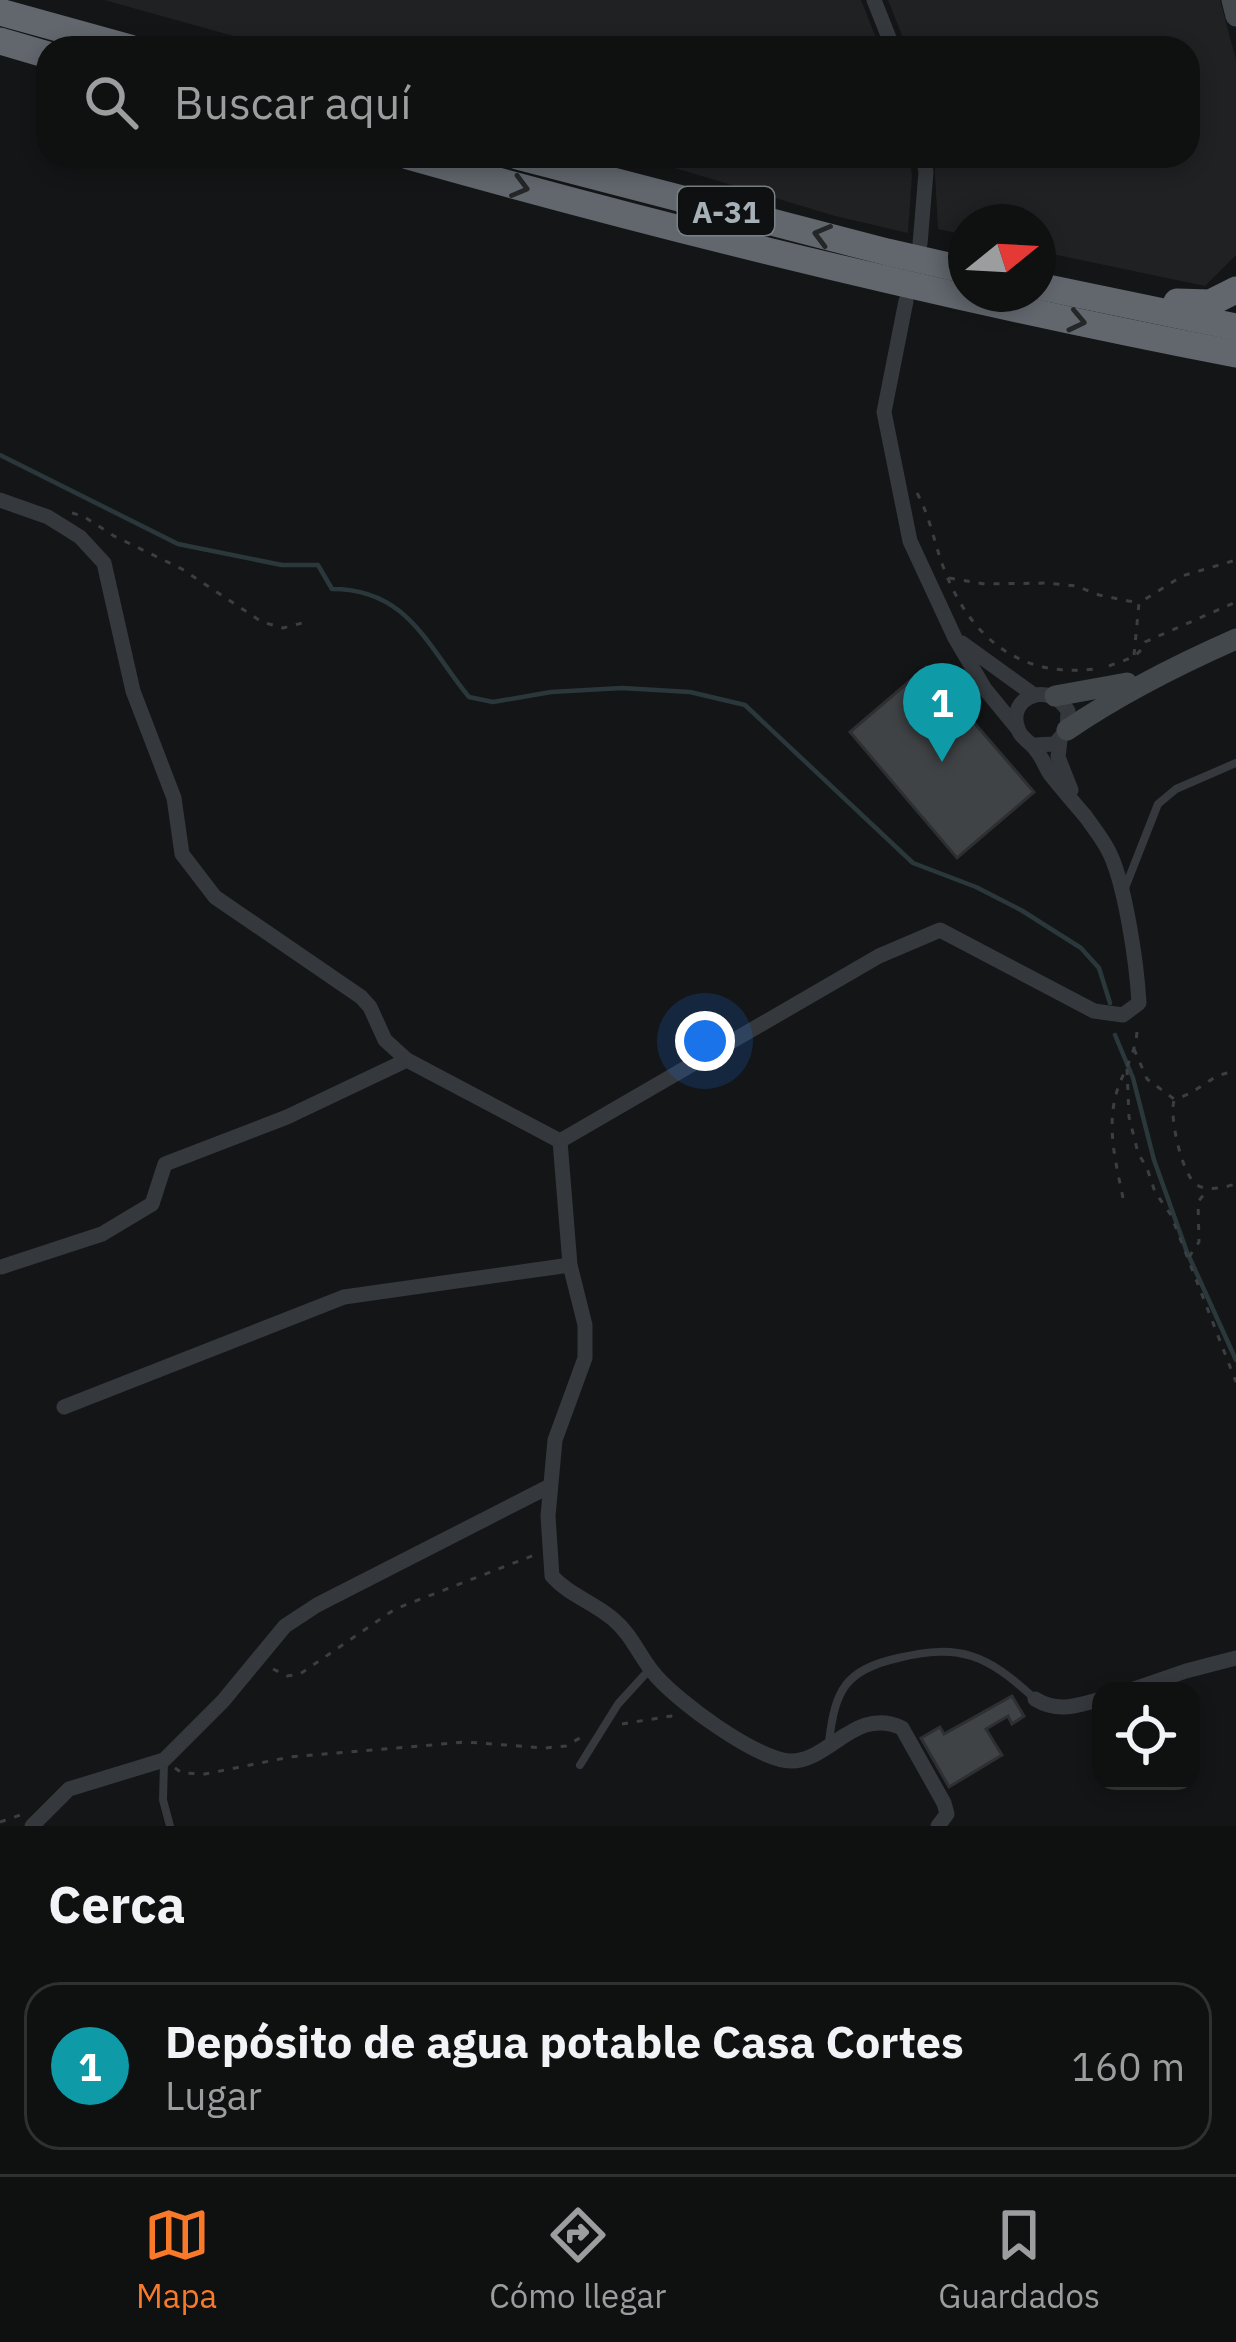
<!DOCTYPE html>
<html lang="es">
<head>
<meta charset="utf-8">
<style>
  body { margin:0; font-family:"IBM Plex Sans",sans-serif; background:#1d1e1e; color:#f1f3f6 }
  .controls { position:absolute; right:36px; bottom:36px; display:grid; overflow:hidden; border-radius:24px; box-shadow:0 6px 18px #0003 }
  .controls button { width:108px; height:108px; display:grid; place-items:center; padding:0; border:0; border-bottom:3px solid #2f3030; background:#0f1010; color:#f1f3f6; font:60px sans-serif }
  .compass { position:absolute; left:948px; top:204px; width:108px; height:108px; border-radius:50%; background:#0f1010; box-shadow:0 6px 18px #0003; rotate:72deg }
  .you { position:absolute; left:705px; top:1041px; width:42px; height:42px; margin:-30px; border:9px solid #fff; border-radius:50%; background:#1a73e8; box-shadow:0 0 0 18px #1a73e833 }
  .badge { display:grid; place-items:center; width:78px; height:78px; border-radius:50%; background:#f9792a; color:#fff; font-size:39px; font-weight:700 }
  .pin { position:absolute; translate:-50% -99px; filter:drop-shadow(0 3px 6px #0008) }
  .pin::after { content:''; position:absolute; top:63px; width:42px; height:36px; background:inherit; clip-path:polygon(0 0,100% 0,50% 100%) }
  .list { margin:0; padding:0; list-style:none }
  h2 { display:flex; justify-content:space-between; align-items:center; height:156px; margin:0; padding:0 48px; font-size:51px }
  h2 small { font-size:39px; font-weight:400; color:#9b9d9f }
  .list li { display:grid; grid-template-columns:78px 1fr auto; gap:36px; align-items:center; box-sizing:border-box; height:168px; margin:0 24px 24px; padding:0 24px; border:3px solid #2f3030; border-radius:36px }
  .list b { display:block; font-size:45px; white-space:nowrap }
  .list p { margin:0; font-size:39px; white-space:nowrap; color:#9b9d9f }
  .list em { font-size:39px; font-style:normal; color:#9b9d9f }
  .icon { flex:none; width:66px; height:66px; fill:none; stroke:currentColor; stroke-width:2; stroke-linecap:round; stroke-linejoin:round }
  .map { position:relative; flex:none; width:1236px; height:1826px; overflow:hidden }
  .search { position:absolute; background:#0f1010; box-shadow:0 6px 18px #0003; left:36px; right:36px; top:36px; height:132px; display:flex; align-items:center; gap:30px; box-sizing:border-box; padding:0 42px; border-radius:36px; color:#9b9d9f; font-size:45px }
  .sheet { height:348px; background:#0f1010 }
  nav { display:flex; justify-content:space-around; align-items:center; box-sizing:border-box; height:168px; border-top:3px solid #2f3030; background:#0f1010; font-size:33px; color:#9b9d9f }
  nav a { display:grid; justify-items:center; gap:6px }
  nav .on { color:#f9792a }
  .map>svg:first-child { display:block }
  .built { fill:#202123 }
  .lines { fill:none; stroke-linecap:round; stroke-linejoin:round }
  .stream { stroke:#2a383b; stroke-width:4.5 }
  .building { fill:#404346; stroke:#2e2f33; stroke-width:3 }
  .path { stroke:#3b3f43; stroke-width:3; stroke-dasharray:6 9; stroke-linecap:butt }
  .lane { stroke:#35383c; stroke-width:8 }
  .street { stroke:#35383c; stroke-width:15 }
  .secondary { stroke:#43484c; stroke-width:21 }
  .highway { stroke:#61676d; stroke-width:27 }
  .oneway { stroke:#242628 }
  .labels { text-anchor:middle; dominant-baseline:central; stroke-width:12; stroke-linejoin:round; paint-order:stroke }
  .shield { fill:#0f1011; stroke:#798085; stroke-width:3 }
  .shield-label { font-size:30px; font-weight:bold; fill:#a6b0b7 }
</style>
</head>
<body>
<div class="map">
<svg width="1236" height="1826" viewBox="0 0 1236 1826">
  <rect width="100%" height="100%" fill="#141516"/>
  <g class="built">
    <path d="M104 0H861L880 48H277Z"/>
    <path d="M888 0H1220L1236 60V255L1205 286 1038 251V222H966V235L938 229 934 156H1188V48H907Z"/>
    <path d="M635 156H909L912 175 908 233 835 216Z"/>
  </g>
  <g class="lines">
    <g class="stream">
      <path d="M0 455 178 544 282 565H318L332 589C408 589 427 646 469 697L493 702 551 692 622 688 690 692 745 705 913 863 976 887 1021 910 1081 948 1099 968 1110 1003"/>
      <path d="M1115 1035 1133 1078 1154 1160 1187 1252 1236 1360"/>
    </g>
  </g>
  <g class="building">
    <path d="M926 667 1034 792 957 858 850 732Z"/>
    <path d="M1012 1696 1024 1716 1012 1724 1008 1716 986 1729 1002 1755 949 1787 921 1738 940 1727 944 1734Z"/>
  </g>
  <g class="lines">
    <g class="path">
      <path d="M917 493C931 518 935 548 946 574 973 640 1022 678 1094 669"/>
      <path d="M72 513 83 516 114 536 182 569 262 622 283 628 306 622"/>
      <path d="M949 578 985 584 1047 583 1076 586 1099 595 1139 603"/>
      <path d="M1134 655 1139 603 1182 576 1236 560"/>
      <path d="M1109 666C1124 660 1140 658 1145 642L1236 602"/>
      <path d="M1134 1049 1147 1079 1174 1099C1199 1094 1211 1072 1236 1072"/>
      <path d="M1127 1069 1129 1117 1138 1153 1147 1168 1155 1192 1171 1215 1236 1382"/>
      <path d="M1174 1101C1169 1116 1182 1176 1197 1185 1208 1192 1225 1187 1236 1184"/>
      <path d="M1123 1198C1116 1163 1106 1127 1117 1091 1124 1069 1138 1050 1137 1026"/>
      <path d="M1189 1257 1199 1242 1198 1202 1208 1189"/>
      <path d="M273 1669 287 1676 300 1674 395 1609 537 1554"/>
      <path d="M622 1724 671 1716 678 1718"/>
      <path d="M175 1768 182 1773 205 1774 290 1757 466 1742 545 1748 566 1746 585 1735"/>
      <path d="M0 1822 23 1814"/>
    </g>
    <g class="lane">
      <path d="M1125 888 1158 804 1176 789 1236 763"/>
      <path d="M829 1742C835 1690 845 1670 898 1658 961 1643 987 1655 1034 1698"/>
      <path d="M164 1762 163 1800 170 1826"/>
      <path d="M580 1765 618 1704 649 1670"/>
    </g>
    <g class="street">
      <path d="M874 0 893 48"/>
      <path d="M920 244 926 172 923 156"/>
      <path d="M906 301 884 412 910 541 955 638 985 689 1017 728"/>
      <path d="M0 500 48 517 80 537 104 563 133 691 174 798 182 854 215 897 361 997 370 1007 385 1040 407 1060 560 1141"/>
      <path d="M962 643 1034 695"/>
      <path d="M1060 740 1058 757 1071 790"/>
      <path d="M1 1267 102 1234 152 1204 165 1164 287 1117 407 1060"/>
      <path d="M64 1407 344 1297 570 1265"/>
      <path d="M1128 1691 1186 1671 1236 1658"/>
      <path d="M1035 1699C1058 1713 1076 1706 1101 1699"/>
      <path d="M32 1826 69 1789 164 1760 223 1701 285 1626 317 1605 550 1486"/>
      <path d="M938 1826 947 1814 944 1803 902 1728C855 1706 830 1761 791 1761 758 1761 672 1698 652 1671 638 1653 631 1634 613 1619 593 1602 569 1595 552 1576L548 1516 555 1440 585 1358V1325L570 1265 560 1141 879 956 940 930 1094 1011 1123 1015 1139 1003C1137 966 1125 879 1107 848 1101 837 1093 827 1086 817 1074 803 1062 789 1050 774 1045 766 1042 757 1036 750 1031 742 1021 739 1018 729 1006 697 1049 680 1068 711L1067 730 1055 744 1034 745"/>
    </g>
    <g class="secondary">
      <path d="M1232 0 1236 16"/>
      <path d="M1055 696 1127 683"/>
      <path d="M1067 730C1121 693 1177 665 1236 639"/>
    </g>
    <g class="highway">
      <path d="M0 12 130 48"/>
      <path d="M0 41 48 55"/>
      <path d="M408 156C681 233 957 300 1236 354"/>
      <path d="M517 156 887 252 966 270"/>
      <path d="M1038 286 1236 327"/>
      <path d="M1177 302 1210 303 1236 290"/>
    </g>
  </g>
  <defs><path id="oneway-chevron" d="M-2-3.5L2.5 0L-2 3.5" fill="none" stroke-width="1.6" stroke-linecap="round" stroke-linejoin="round" transform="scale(3)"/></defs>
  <g class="oneway">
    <use href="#oneway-chevron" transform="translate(520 187) rotate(15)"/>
    <use href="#oneway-chevron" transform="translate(822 235) rotate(-165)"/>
    <use href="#oneway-chevron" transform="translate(1077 321) rotate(12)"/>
  </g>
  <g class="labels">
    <rect class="shield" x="678" y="187" width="96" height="48" rx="9"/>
    <g class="shield-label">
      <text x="726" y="211">A-31</text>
    </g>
  </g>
</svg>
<div class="controls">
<button><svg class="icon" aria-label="locate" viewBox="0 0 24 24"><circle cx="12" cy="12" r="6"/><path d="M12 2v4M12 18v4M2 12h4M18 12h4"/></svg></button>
</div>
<svg class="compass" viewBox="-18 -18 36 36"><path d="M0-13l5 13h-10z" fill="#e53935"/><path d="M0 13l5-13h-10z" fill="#9b9d9f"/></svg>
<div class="you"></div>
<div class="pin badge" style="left:942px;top:762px;background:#0f9aa8">1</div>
<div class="search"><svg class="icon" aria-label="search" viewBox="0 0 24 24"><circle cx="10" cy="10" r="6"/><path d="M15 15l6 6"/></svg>Buscar aquí</div>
</div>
<section class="sheet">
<h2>Cerca<small></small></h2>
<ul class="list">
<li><span class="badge" style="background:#0f9aa8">1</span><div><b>Depósito de agua potable Casa Cortes</b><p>Lugar</p></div><em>160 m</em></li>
</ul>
</section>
<nav>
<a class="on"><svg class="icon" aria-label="map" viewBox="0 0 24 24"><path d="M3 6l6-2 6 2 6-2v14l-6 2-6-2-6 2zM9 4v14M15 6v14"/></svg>Mapa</a>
<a><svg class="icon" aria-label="directions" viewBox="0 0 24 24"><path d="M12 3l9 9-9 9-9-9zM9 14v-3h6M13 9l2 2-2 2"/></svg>Cómo llegar</a>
<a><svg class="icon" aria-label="saved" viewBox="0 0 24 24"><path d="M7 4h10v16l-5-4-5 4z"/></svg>Guardados</a>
</nav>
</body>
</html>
